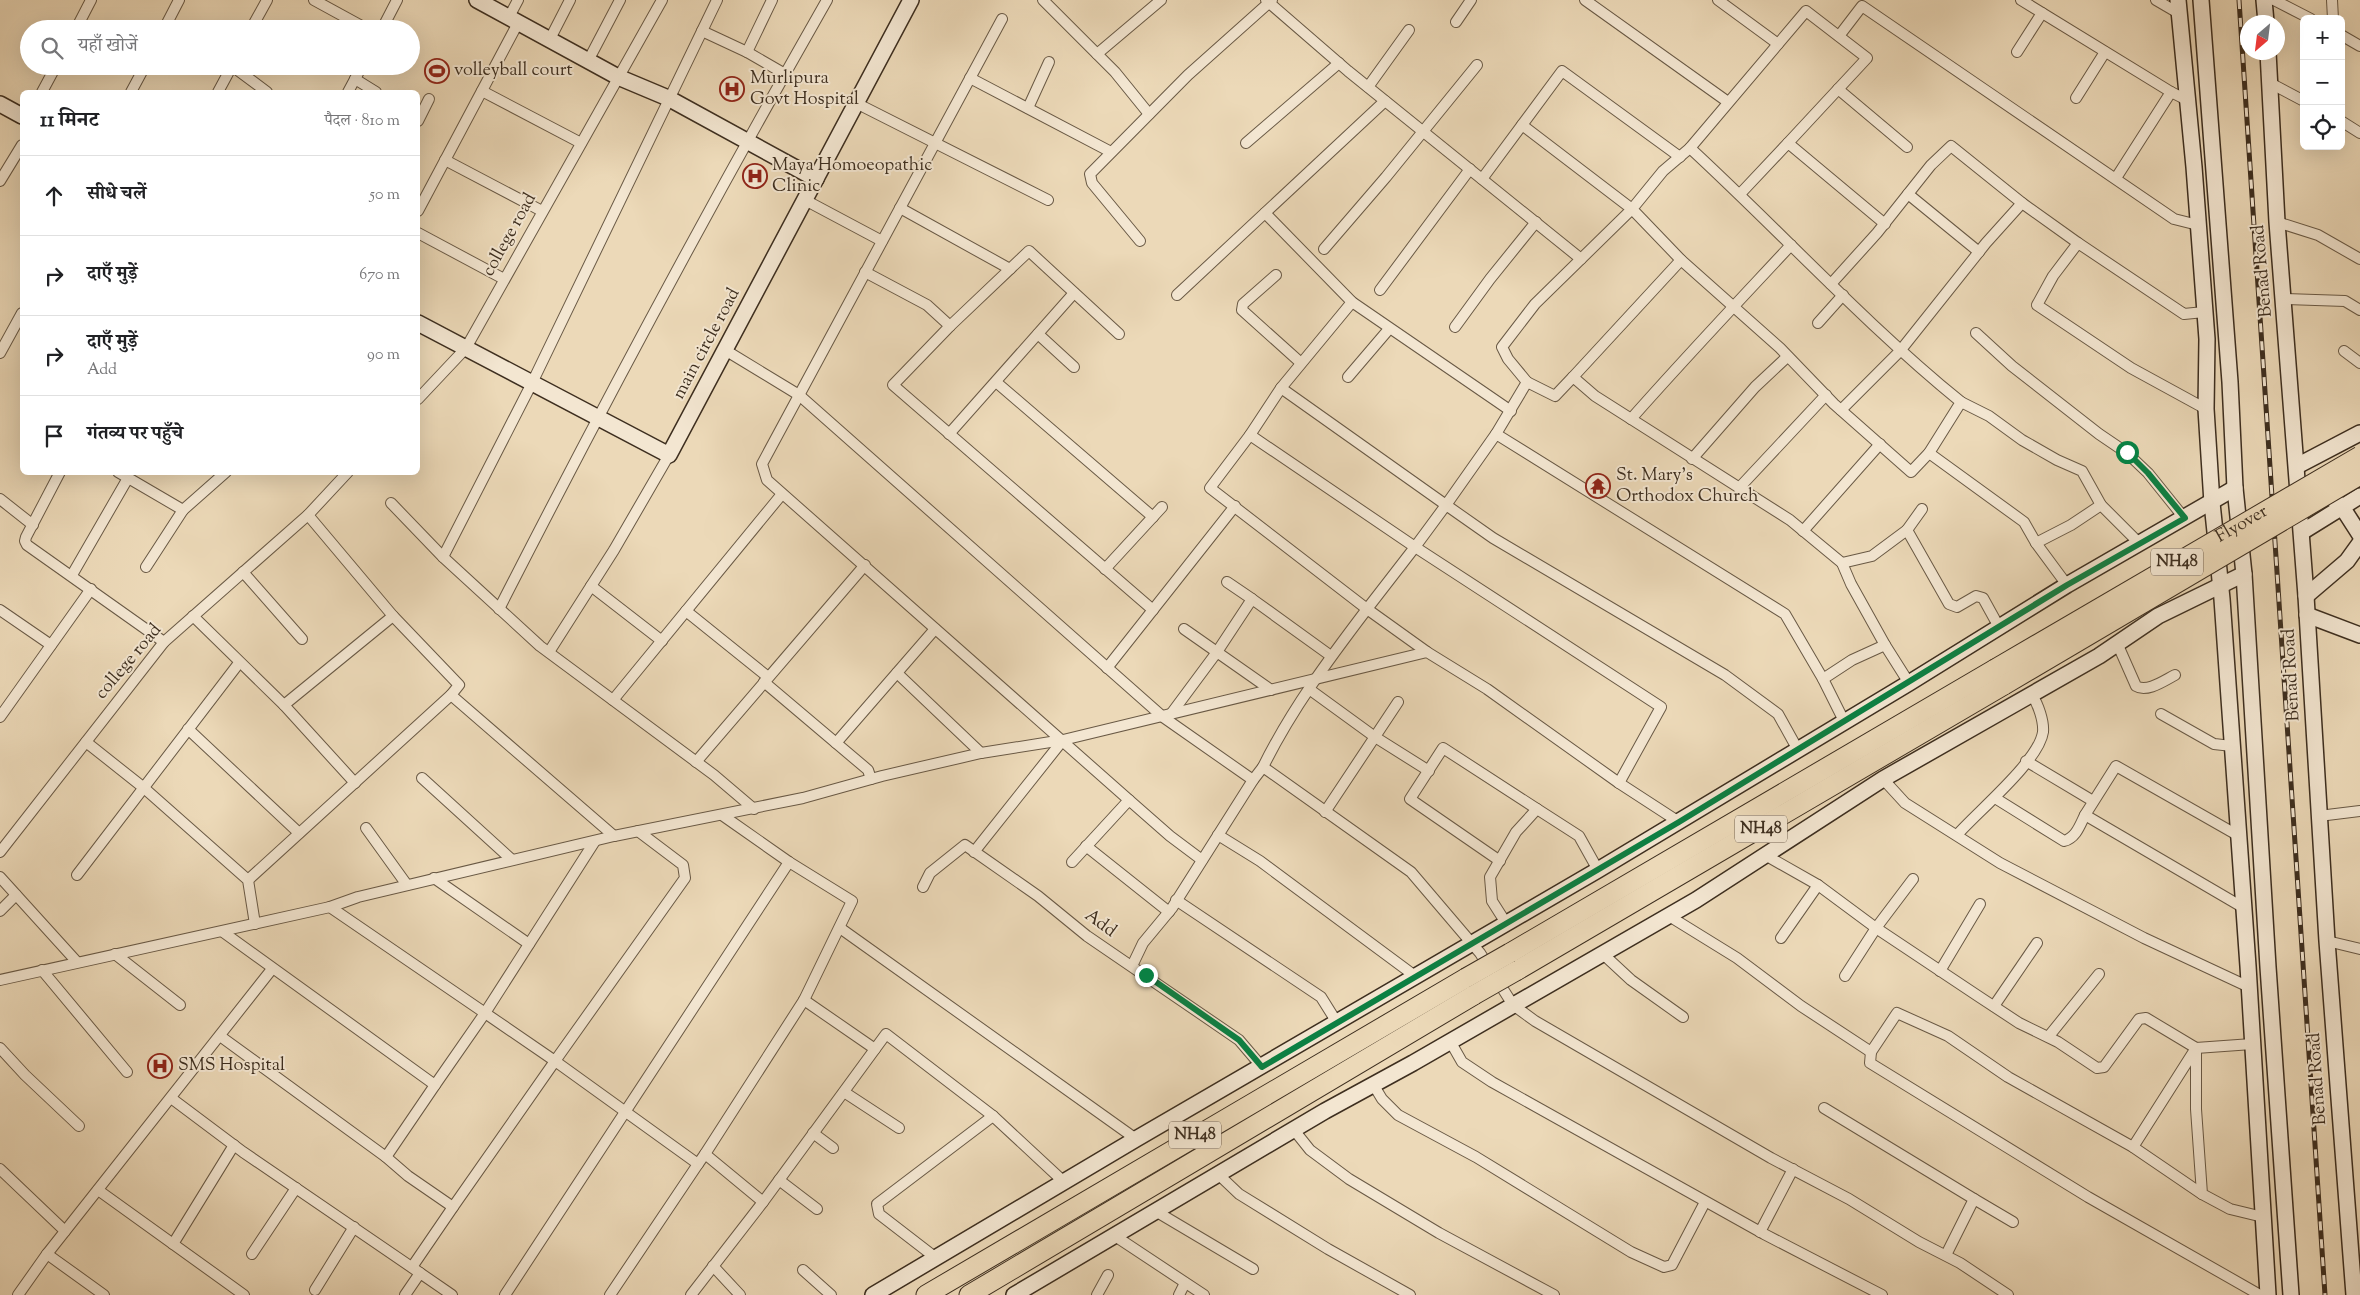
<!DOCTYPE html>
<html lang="hi">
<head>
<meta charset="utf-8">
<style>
  body { margin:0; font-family:"Sorts Mill Goudy","Noto Serif Devanagari",serif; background:#f6f6f6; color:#202124 }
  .controls { position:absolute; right:15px; top:15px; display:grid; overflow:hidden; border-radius:8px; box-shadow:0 5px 20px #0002 }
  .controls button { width:45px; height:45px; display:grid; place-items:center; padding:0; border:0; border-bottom:1px solid #e0e0e0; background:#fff; color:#202124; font:25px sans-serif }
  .compass { position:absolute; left:2240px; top:15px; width:45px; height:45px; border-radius:50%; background:#fff; box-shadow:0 5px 20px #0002; rotate:208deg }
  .stop { position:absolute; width:15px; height:15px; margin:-11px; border:4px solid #0b8043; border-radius:50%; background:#fff }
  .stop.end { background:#0b8043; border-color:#fff; box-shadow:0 1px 5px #0008 }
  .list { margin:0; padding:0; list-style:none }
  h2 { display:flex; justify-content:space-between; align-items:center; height:65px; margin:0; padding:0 20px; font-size:21px }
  h2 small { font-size:16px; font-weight:400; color:#757577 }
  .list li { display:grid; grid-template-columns:32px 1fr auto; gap:15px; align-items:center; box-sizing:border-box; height:80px; padding:0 20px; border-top:1px solid #e0e0e0 }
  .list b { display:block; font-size:19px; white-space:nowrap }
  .list p { margin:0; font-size:16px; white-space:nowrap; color:#757577 }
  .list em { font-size:16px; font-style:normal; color:#757577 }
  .icon { flex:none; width:28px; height:28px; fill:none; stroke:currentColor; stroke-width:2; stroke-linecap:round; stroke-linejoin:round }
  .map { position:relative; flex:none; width:2360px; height:1295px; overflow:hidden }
  .search { position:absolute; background:#fff; box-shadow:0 5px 20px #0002; left:20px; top:20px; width:400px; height:55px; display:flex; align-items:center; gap:12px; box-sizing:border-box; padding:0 18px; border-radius:28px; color:#757577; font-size:19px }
  .panel { position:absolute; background:#fff; box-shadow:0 5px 20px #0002; left:20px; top:90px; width:400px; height:385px; border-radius:8px }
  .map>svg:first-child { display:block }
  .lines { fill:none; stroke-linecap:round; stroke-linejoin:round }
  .street-casing { stroke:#695945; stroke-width:12 }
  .secondary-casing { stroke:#3d2e1f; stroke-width:18 }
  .highway-casing { stroke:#3d2e1f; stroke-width:21 }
  .street { stroke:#f3e6d1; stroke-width:10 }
  .secondary { stroke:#f3e6d1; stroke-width:15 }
  .highway { stroke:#ecd9b8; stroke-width:19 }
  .rail-casing { stroke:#3d2e1f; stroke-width:5 }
  .rail { stroke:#f3e6d1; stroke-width:3; stroke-dasharray:9; stroke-linecap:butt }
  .highway-bridge-casing { stroke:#3d2e1f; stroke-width:21; stroke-linecap:butt }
  .highway-bridge { stroke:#ecd9b8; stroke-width:19 }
  .route { stroke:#0b8043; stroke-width:6 }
  .labels { text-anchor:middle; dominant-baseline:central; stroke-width:4; stroke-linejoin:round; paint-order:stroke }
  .shield { fill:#f3e6d1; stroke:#746554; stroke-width:1 }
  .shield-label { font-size:16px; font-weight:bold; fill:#3d2e1f }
  .poi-label { font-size:18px; fill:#3d2e1f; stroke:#f3e6d1; text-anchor:start }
  .street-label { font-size:18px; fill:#3d2e1f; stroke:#f3e6d1 }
</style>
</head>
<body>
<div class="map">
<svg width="2360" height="1295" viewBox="0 0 2360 1295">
  <rect width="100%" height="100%" fill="#ecd9b8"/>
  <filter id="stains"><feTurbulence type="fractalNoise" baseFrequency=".004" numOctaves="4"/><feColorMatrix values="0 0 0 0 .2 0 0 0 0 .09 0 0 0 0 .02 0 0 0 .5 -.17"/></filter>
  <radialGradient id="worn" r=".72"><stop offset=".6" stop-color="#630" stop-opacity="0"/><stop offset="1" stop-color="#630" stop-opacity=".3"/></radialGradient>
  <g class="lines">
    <defs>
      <g id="street">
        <path d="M314 0 367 29"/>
        <path d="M717 0 532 383 443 557 540 646 714 775 754 809"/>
        <path d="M1043 0 1115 72 1149 114"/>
        <path d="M1266 0 1348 71 1581 259"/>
        <path d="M1585 0 1728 102"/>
        <path d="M1718 0 1778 44"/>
        <path d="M2021 0 2171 92 2187 100"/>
        <path d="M2156 0 2180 14"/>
        <path d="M2274 0 2311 19"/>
        <path d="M2332 0 2333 19"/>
        <path d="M509 17 518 0"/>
        <path d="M1002 19 762 464 767 480 1129 800"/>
        <path d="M1456 22 1471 0"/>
        <path d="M76 29 91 0"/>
        <path d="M164 29 179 0"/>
        <path d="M251 29 267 0"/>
        <path d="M382 29 397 0"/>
        <path d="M702 31 747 52 785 74"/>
        <path d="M2341 35 2360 46"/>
        <path d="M1839 36 1862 6 2174 219 2198 225"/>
        <path d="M550 39 570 0"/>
        <path d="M747 52 772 0"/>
        <path d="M2017 52 2042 13"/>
        <path d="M1097 54 1161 0"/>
        <path d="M588 61 620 0"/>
        <path d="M232 66 267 92"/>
        <path d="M970 78 1111 152"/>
        <path d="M355 79 376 92"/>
        <path d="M2270 83 2304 101"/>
        <path d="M1368 87 1409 30"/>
        <path d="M1838 89 1907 147"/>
        <path d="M482 91 581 143"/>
        <path d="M42 92 56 66"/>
        <path d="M131 92 145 66"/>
        <path d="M218 92 232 66"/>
        <path d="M348 92 362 66"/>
        <path d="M2076 98 2105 52"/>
        <path d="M856 103 1048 200"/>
        <path d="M1028 108 1049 62"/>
        <path d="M418 121 429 99"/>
        <path d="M2341 121 2360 133"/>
        <path d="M1522 125 1632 209 1681 260 1780 348 1834 404 1911 472 1929 453 1961 402C1865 324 1781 232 1690 148L1663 171 1632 209 1535 304 1502 347 1508 359 1527 382"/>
        <path d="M1246 143 1339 63"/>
        <path d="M1690 148 1806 11 1867 58 1788 143"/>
        <path d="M445 160 542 211"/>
        <path d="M2116 178 2171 92"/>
        <path d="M1482 179 1562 71 1680 157"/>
        <path d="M0 181 22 145"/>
        <path d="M1740 194 1788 143 1885 224"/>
        <path d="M1908 194 1979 252"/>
        <path d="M805 200 882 241"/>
        <path d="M900 208 1010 269"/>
        <path d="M418 211 518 23"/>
        <path d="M1265 213 1352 302 1511 411"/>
        <path d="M2277 222 2318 235 2360 259"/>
        <path d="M418 233 504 279"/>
        <path d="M1140 241 1092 183 1090 174 1188 75 1272 0"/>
        <path d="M1324 249 1386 177 1477 65"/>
        <path d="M865 272 927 305 950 326 893 385 1153 610"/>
        <path d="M1276 275 1243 304 1242 310 1301 363"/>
        <path d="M1831 284 1877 233 1931 165 1951 146 2022 203"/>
        <path d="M1380 290 1470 169"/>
        <path d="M1177 295 1385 101"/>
        <path d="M2284 299 2345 301 2360 310"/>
        <path d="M1352 302 1281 388 1250 435 1415 547 1446 505 1493 538 1725 675 1778 714 1798 750"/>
        <path d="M2204 312 2184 314 2078 243 2053 276 2037 305 2131 368 2206 409"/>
        <path d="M1818 323 1843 295"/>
        <path d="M950 326 1029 251 1119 334"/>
        <path d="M1455 327 1490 279 1536 222"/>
        <path d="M1976 333 2012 366 2099 434 2127 453 2148 473 2185 519"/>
        <path d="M1038 334 1074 367"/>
        <path d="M725 350 799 395 1163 717 1253 780 1263 767 1411 872 1480 953 1513 1005 1535 1021 1771 1158 1849 1199 1919 1242 1960 1263 2008 1295"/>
        <path d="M2344 351 2360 363"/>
        <path d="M0 353 22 313"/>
        <path d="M1348 377 1389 329"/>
        <path d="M1573 377 1681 260"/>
        <path d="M996 382 1153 517"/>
        <path d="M1281 388 1446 505 1496 434 1785 614 1823 679 1844 721"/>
        <path d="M418 399 466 348 662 0"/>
        <path d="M1961 402 1989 416 2022 440 2057 460 2082 471 2101 505 2140 544"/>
        <path d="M1841 410 1900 351 1986 243 2022 203 2078 243"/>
        <path d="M1631 419C1683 360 1737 303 1791 245"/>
        <path d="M949 434 1074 293"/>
        <path d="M1496 434 1527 382 1555 396 1573 377 1595 396 1790 520 1842 563 1851 584 1885 645"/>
        <path d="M1250 435 1210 488 1367 609C1329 659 1291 710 1263 767"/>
        <path d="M1929 453 2024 522 2036 543 2067 585"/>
        <path d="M1692 459 1755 387 1787 357"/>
        <path d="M60 472 26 537 25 541 27 545 164 642"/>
        <path d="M118 472 183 510 226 472"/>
        <path d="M1739 488 1826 395"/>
        <path d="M0 499 33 525"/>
        <path d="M391 503 443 557"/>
        <path d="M1907 530 1922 509"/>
        <path d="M1803 531 1880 444"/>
        <path d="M2036 543 2071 525 2101 505"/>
        <path d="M1842 563 1872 556 1907 530 1949 604 1957 607 1976 596 1983 598 1999 627"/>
        <path d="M146 567 183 510"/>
        <path d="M1105 569 1162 507"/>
        <path d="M243 572 302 639"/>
        <path d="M72 575 128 478"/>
        <path d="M1227 582 1252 599"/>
        <path d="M591 586 662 641"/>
        <path d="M499 609C604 403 713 200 827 0"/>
        <path d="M0 610 51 645"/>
        <path d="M686 611 768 677"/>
        <path d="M193 616 284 705 355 783"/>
        <path d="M1184 629 1271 690"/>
        <path d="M2117 643 2136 686C2147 693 2165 680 2175 675"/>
        <path d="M549 652 614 550 669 455"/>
        <path d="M1427 652 1367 609 1415 547 1661 707 1619 783"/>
        <path d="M1107 668 1235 506"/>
        <path d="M897 673 981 753"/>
        <path d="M1823 679 1852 660 1885 645 1909 683"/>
        <path d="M764 682 868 770 871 779"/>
        <path d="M1309 689 1375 737 1429 771"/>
        <path d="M451 695 614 836"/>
        <path d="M613 700 782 494"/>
        <path d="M284 705 393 616"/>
        <path d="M1171 714 1217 652 1252 599 1331 656"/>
        <path d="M2161 714 2214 744 2232 746"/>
        <path d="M0 717 91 589"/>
        <path d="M188 729 299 833"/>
        <path d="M86 742 144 788 248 880 255 924"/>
        <path d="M836 743 935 629"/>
        <path d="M2026 761 2093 801"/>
        <path d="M696 762 865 565"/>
        <path d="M422 778 511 859"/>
        <path d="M1883 779 1905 803 2000 863 2144 938 2249 987"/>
        <path d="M1995 798 2064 841C2076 838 2080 825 2085 815"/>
        <path d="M1325 812 1398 702"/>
        <path d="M2319 816 2360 811"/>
        <path d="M366 828 407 885"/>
        <path d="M1218 835 1260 861 1415 976"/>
        <path d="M1957 835C1977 812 2039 761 2043 732 2044 721 2038 704 2032 695"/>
        <path d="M2239 836 2116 766 2085 815 2244 908"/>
        <path d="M595 841 485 1013 555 1061 685 878 683 865 638 831"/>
        <path d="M1086 846 1169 912"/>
        <path d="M0 852 164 642 308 515 348 472"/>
        <path d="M974 852 1063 740"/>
        <path d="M1765 855 1818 885 1876 928 1978 996 2019 1023 2058 1042 2097 1068 2104 1067 2139 1019 2146 1018 2196 1048 2252 1044"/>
        <path d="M1500 861 1410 799 1443 748 1537 809"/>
        <path d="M1072 862 1129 800 1170 836 1202 860"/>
        <path d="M77 875 239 663"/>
        <path d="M0 877 77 962"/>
        <path d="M434 878 529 944"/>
        <path d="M248 880 451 695 459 685 393 616 308 515"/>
        <path d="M923 887 930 873 965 845 1038 896 1087 936 1239 1040 1262 1067"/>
        <path d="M1176 900 1321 997 1336 1021"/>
        <path d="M0 911 16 895"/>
        <path d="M1669 916 1737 958 1801 1006 1871 1052 1897 1013 1948 1036 2008 1077 2133 1147 2202 1194"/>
        <path d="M1506 923 1492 901 1490 877 1516 832 1537 809 1579 836 1598 870"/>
        <path d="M840 928 1136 1139"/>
        <path d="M223 932 435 1085 485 1013 330 907"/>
        <path d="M1781 938 1818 885"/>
        <path d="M2327 941 2360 949"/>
        <path d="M115 954 180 1005"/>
        <path d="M1603 954 1631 980 1683 1017"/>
        <path d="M1132 966 1143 943 1172 908 1253 780"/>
        <path d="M42 970 127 1072"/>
        <path d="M1940 971 1980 904"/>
        <path d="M1845 976 1876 928 1913 879"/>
        <path d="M0 980 330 907 358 897 614 836 803 798 882 776 981 753 1063 740 1427 652 1487 689 1619 783 1679 822"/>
        <path d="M804 1000 875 1049 886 1034 993 1116 1064 1182"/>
        <path d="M1994 1006 2037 943"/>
        <path d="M220 1036 386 1157 435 1085"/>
        <path d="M2049 1036 2099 974"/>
        <path d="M1450 1041 1462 1062 1492 1082 1764 1234 1882 1295"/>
        <path d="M0 1048 25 1075 79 1126"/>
        <path d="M2196 1048V1109L2202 1194 2230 1209 2263 1217"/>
        <path d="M1871 1052 1870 1063 2088 1197 2260 1295"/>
        <path d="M1373 1084 1382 1099 1398 1115 1476 1157 1631 1252 1664 1267 1672 1265 1705 1202"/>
        <path d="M844 1092 899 1128"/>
        <path d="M171 1098 243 1152 420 1273"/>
        <path d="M1824 1108 1974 1199 1946 1255"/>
        <path d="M1294 1130 1310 1150 1349 1179 1439 1233 1554 1295"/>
        <path d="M813 1133 833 1148"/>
        <path d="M2133 1147 2196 1048"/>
        <path d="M705 1154 763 1202"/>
        <path d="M386 1157 408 1176 453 1207 412 1267"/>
        <path d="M0 1169 65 1231"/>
        <path d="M1218 1174 1239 1194 1328 1249 1410 1295"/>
        <path d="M779 1180 817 1209"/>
        <path d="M98 1190 244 1295"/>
        <path d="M1974 1199 2013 1222"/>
        <path d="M453 1207 555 1061 698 1164 705 1154 804 1000 852 901 789 862 722 815"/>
        <path d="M1157 1212 1253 1269"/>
        <path d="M1760 1232 1793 1169"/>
        <path d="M1115 1236 1204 1295"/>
        <path d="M173 1244 234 1145"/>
        <path d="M47 1254 104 1295"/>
        <path d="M252 1254 296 1188"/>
        <path d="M936 1258 879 1214 877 1204 993 1116"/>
        <path d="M713 1266 740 1295"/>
        <path d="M803 1270 831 1295"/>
        <path d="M315 1290 354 1227"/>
        <path d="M18 1295 47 1254 272 969"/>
        <path d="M405 1295 420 1273 452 1295"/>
        <path d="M505 1295 789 862"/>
        <path d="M610 1295 698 1164"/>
        <path d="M691 1295 763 1202 875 1049"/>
        <path d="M1097 1295 1108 1275"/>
        <path d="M1179 1295 1185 1283"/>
      </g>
      <g id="secondary">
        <path d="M477 0 618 77 668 98 816 179"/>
        <path d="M2178 0 2194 167 2207 339 2206 409 2212 503 2222 599 2248 966 2268 1295"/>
        <path d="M2201 0 2230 382 2235 488 2244 574 2268 967 2291 1295"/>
        <path d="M2264 0 2266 22"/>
        <path d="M2268 52 2277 222 2306 596 2327 941 2354 1295"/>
        <path d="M0 104 22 116"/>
        <path d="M418 323 669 455 911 0"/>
        <path d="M2297 466 2360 433"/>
        <path d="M2320 487 2342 507 2360 535"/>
        <path d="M2302 532 2360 496"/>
        <path d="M2306 596 2347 561 2360 543"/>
        <path d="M2307 615 2360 635"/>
        <path d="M873 1295 1136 1139 1598 870 1909 683 2067 585 2235 488"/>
        <path d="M1014 1295 1325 1111 1413 1063 1696 900 1883 779 2099 656 2158 616 2244 574"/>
      </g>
      <g id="highway">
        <path d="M1510 953 1995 669"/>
        <path d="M1516 971 2004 685"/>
        <path d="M926 1295 1466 978"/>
        <path d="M969 1295 1474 995"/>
      </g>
    </defs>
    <use href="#street" class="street-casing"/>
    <use href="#secondary" class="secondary-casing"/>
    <use href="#highway" class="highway-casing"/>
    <use href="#street" class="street"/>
    <use href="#secondary" class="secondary"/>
    <use href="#highway" class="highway"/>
    <defs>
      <path id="rail" d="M2239 0 2325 1295"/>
    </defs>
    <use href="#rail" class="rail-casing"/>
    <use href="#rail" class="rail"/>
    <defs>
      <g id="highway-bridge">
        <path id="s1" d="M1995 669 2360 456"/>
        <path d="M2004 685 2360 475"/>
        <path d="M1466 978 1510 953"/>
        <path d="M1474 995 1516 971"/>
      </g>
    </defs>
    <use href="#highway-bridge" class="highway-bridge-casing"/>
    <use href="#highway-bridge" class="highway-bridge"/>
  </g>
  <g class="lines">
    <path class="route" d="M1146 975 1239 1040 1262 1067 1679 822 2067 585 2185 518 2148 473 2127 452"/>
  </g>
  <defs>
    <symbol id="stadium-ring" viewBox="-11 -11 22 22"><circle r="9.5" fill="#f3e6d1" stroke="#8f2418" stroke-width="1.5"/><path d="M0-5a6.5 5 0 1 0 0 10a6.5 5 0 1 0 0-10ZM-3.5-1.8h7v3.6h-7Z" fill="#8f2418"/></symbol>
    <symbol id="hospital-ring" viewBox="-11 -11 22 22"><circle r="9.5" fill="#f3e6d1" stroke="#8f2418" stroke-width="1.5"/><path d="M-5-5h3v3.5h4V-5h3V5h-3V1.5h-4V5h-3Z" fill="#8f2418"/></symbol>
    <symbol id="temple-ring" viewBox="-11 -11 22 22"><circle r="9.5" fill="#f3e6d1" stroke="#8f2418" stroke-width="1.5"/><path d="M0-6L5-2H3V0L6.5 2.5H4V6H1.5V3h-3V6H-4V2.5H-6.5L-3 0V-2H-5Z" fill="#8f2418"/></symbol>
  </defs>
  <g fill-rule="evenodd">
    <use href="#stadium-ring" x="423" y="57" width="28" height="28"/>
    <use href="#hospital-ring" x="718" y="75" width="28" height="28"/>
    <use href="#hospital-ring" x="741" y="162" width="28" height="28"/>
    <use href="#temple-ring" x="1584" y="472" width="28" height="28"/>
    <use href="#hospital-ring" x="146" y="1052" width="28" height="28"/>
  </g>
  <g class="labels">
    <g class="shield">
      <rect x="2151" y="548.5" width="52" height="27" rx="4"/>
      <rect x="1735" y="815.5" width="52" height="27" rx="4"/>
      <rect x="1169" y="1121.5" width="52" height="27" rx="4"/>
    </g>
    <g class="shield-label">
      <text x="2177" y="562">NH48</text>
      <text x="1761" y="829">NH48</text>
      <text x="1195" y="1135">NH48</text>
    </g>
    <g class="poi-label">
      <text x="454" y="71">volleyball court</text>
      <text x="750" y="79">Murlipura<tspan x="750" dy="21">Govt Hospital</tspan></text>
      <text x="772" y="166">Maya Homoeopathic<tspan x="772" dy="21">Clinic</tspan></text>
      <text x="1616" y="476">St. Mary's<tspan x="1616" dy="21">Orthodox Church</tspan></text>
      <text x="178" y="1066">SMS Hospital</text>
    </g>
    <g class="street-label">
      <text transform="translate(510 235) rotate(-61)">college road</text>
      <text transform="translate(2263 271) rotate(-95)">Benad Road</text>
      <text transform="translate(707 344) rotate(-62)">main circle road</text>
      <text stroke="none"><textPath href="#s1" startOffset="286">Flyover</textPath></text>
      <text transform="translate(129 662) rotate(-50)">college road</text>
      <text transform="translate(2292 675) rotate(-93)">Benad Road</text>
      <text transform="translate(1100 924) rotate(36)">Add</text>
      <text transform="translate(2318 1079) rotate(-94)">Benad Road</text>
    </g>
  </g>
  <rect width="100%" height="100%" filter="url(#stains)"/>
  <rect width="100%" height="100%" fill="url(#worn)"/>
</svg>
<div class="controls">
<button>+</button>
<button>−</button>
<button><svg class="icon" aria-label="locate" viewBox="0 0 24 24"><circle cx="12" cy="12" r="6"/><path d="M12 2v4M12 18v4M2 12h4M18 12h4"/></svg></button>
</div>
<svg class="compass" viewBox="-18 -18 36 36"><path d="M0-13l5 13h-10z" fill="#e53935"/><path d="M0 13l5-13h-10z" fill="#757577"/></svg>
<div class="stop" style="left:2127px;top:452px"></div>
<div class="stop end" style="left:1146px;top:975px"></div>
<div class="search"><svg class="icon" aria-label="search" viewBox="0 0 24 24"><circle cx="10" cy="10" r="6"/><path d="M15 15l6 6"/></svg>यहाँ खोजें</div>
<section class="panel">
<h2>11 मिनट<small>पैदल · 810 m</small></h2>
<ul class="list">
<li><svg class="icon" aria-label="ahead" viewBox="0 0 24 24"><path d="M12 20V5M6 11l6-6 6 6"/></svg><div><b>सीधे चलें</b></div><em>50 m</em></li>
<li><svg class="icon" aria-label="right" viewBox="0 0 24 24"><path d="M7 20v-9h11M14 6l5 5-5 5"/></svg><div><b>दाएँ मुड़ें</b></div><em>670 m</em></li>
<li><svg class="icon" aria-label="right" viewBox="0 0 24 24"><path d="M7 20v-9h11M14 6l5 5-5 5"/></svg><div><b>दाएँ मुड़ें</b><p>Add</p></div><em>90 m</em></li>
<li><svg class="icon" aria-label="arrive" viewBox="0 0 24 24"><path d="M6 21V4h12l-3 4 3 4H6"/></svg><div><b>गंतव्य पर पहुँचे</b></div></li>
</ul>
</section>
</div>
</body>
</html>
